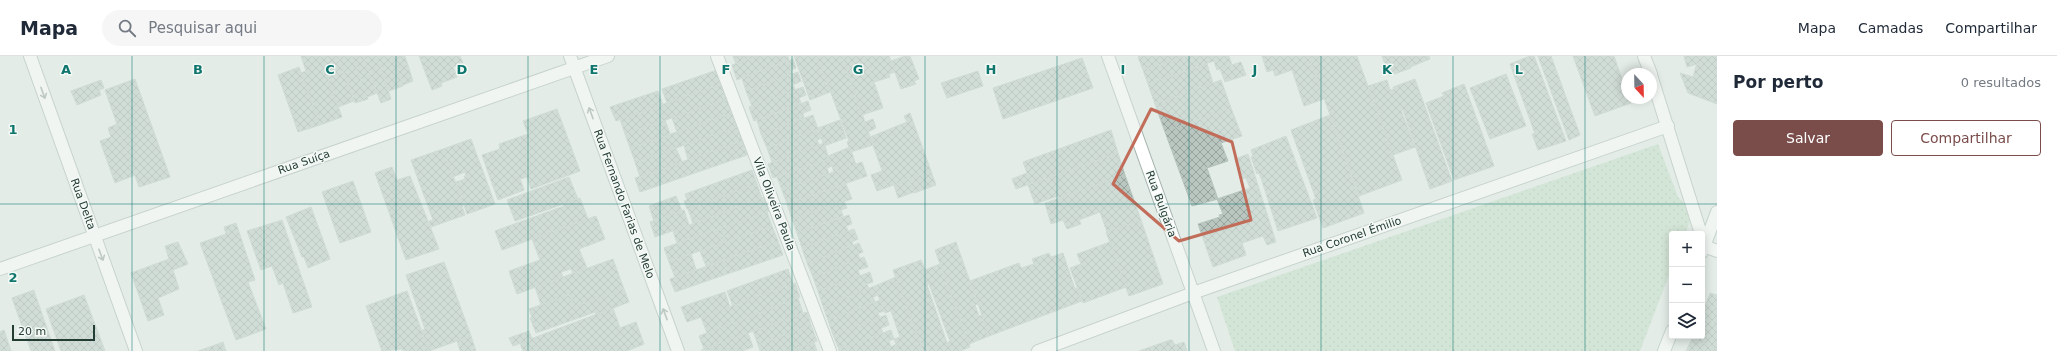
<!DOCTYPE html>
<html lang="pt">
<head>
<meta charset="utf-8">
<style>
  body { margin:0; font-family:"DejaVu Sans",sans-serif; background:#f6f6f7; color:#1f2937 }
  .controls { position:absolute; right:12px; bottom:12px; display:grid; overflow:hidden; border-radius:4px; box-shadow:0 2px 10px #0003 }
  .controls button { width:36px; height:36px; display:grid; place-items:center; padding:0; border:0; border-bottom:1px solid #e0e1e3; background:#fff; color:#1f2937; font:20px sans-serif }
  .compass { position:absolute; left:1621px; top:12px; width:36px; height:36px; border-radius:50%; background:#fff; box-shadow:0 2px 10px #0003; rotate:158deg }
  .scale { position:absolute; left:12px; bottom:10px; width:83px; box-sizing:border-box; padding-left:4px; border:2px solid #243d34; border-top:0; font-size:11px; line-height:14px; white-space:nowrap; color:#243d34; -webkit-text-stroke:3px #f4f9f6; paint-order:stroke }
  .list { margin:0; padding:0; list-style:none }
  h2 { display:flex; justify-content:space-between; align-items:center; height:52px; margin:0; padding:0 16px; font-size:17px }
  h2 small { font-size:13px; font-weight:400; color:#747a83 }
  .actions { display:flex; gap:8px; padding:12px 16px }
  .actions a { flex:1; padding:9px 0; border:1px solid #7a4d4b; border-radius:4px; text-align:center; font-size:14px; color:#7a4d4b }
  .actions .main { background:#7a4d4b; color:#fff }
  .icon { flex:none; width:22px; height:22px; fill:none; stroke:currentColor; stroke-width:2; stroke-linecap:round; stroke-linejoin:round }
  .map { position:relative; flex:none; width:1717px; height:295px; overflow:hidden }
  header { display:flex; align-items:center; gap:24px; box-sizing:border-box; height:56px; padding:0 20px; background:#fff; border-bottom:1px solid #e0e1e3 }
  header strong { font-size:19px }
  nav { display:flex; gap:22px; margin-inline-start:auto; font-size:14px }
  .search { width:280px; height:36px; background:#f6f6f7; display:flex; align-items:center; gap:10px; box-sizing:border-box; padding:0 14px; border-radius:22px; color:#747a83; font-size:15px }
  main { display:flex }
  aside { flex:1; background:#fff }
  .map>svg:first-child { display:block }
  .park { fill:url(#park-dots) }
  .building { fill:url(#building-cross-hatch); stroke:#b6c5be; fill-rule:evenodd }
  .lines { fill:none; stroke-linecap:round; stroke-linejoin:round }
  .lane-casing { stroke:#a6b4ae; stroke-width:14 }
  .street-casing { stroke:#a6b4ae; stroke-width:14 }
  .secondary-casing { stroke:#a2b7ae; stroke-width:14 }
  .lane { stroke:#fff; stroke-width:12 }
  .street { stroke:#fff; stroke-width:12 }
  .secondary { stroke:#fff; stroke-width:12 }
  .oneway { stroke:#929e9a }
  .marked { fill:none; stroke:#c26d5a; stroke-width:3; stroke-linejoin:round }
  .grid { fill:none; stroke:#0f766e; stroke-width:1; stroke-opacity:0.55 }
  .labels { text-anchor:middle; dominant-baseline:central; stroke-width:3; stroke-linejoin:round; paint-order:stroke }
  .street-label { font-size:11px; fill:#243d34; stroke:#f4f9f6 }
  .grid-label { font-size:13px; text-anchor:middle; font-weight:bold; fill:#0f766e; stroke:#f4f9f6; stroke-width:3; stroke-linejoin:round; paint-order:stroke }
</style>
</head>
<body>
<header>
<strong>Mapa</strong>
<div class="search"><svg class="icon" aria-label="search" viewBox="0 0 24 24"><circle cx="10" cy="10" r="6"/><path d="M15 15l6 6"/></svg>Pesquisar aqui</div>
<nav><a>Mapa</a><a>Camadas</a><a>Compartilhar</a></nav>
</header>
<main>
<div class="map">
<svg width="1717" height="295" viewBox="0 0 1717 295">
  <defs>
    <pattern id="park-dots" width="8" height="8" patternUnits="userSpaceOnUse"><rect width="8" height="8" fill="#bedcc3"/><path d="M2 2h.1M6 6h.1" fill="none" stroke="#a3bea8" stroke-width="1.8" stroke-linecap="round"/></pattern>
    <pattern id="building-cross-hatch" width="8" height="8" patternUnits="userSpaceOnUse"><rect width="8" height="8" fill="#b9c7c0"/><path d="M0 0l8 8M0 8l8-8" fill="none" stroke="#96a39d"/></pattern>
  </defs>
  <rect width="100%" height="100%" fill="#e3ece7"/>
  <path class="park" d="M1658 88 1678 141 1693 157 1685 178H1672V211L1640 295H1235L1217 241Z"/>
  <g class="building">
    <path d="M301 0H320L342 61 320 69 301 17 306 15Z"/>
    <path d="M320 0H338L354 45 338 51Z"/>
    <path d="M338 0H352L368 43 355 47Z"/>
    <path d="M352 0H363L377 37 367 41Z"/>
    <path d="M363 0H377L391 43 381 47Z"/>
    <path d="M377 0H393L403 30 389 35Z"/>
    <path d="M393 0H405L413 25 403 29Z"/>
    <path d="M419 0H460L463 7 453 11 457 21 441 27 442 30 432 34Z"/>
    <path d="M733 0H758L736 8Z"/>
    <path d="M758 0H788L789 4 737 24 732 9Z"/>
    <path d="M794 0H817L830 36 810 44Z"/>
    <path d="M817 0H842L873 89 851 96 847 86 849 85Z"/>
    <path d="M842 0H865L883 52 862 59Z"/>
    <path d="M865 0H889L895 16 889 18 890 21 874 26Z"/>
    <path d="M905 0H910L919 23 914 25 916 28 901 33 891 5Z"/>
    <path d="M1139 0H1186L1143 14 1138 1Z"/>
    <path d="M1212 0 1214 5 1148 28 1143 14 1186 0Z"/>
    <path d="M1212 0H1229L1232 9 1217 14Z"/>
    <path d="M1262 0H1309L1324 43 1304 50 1292 14 1275 20 1273 14 1267 16Z"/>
    <path d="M1309 0H1357L1402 124 1359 140Z"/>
    <path d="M1382 0H1406L1411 12 1389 20Z"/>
    <path d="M1406 0H1429L1430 3 1410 11Z"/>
    <path d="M1530 0H1534L1566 85 1538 94 1532 78H1535L1510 8Z"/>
    <path d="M1538 0H1551L1580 79 1569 84Z"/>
    <path d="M1573 0H1614L1627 37V42H1629L1631 47 1595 60Z"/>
    <path d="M1684 0H1699L1697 8 1687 11Z"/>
    <path d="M1699 0H1717V48L1688 37 1680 17 1693 21Z"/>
    <path d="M1082 2 1093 32 1003 63 993 32Z"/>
    <path d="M793 3 796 12 791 14 792 18 746 35 742 22Z"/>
    <path d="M1241 6 1246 19 1225 26 1220 13Z"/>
    <path d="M1207 8 1213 27 1155 48 1148 28Z"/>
    <path d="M299 11 320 69 298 76 278 19Z"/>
    <path d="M717 14 722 28 667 47 662 33Z"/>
    <path d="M978 15 983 30 947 42 941 27Z"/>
    <path d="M798 16 801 25 793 29 796 35 752 50 746 35Z"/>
    <path d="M1506 18 1526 70 1490 83 1470 32Z"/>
    <path d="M135 23 170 121 139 131 105 34Z"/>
    <path d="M1415 23 1452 125 1430 133 1403 54H1401L1415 91 1393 99 1368 30 1387 24 1390 34 1394 33 1393 31Z"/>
    <path d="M101 24 104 32 99 34 101 39 77 49 71 35Z"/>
    <path d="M1221 24 1231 52 1165 76 1155 48Z"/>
    <path d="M722 28 727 43 625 78 620 63Z"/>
    <path d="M1464 28 1494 110 1454 124 1426 47 1444 40 1442 37Z"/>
    <path d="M803 31 806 39 799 42 801 47 754 65 749 51Z"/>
    <path d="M658 35 663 49 616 65 610 51Z"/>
    <path d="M727 43 732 57 677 76 672 62Z"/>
    <path d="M808 45 811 54 803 57 804 62 761 78 757 64Z"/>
    <path d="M1231 52 1242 80 1221 87 1228 105 1207 112 1218 143 1192 150 1165 76Z"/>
    <path d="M557 53 580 115 531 133 527 121 520 123 524 134 498 144 482 99 500 93 499 88 528 78 523 65Z"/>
    <path d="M732 57 737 71 635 106 630 92Z"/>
    <path d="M910 57 931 115 888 131 870 81 907 66 904 60Z"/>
    <path d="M813 59 818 73 767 92 761 78Z"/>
    <path d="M1330 59 1364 157 1323 172 1313 144 1316 143 1291 74Z"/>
    <path d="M873 63 876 72 868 76 865 66Z"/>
    <path d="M665 64 670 78 630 92 625 78Z"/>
    <path d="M840 64 846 82 824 90 818 72Z"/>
    <path d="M117 68 135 119 115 127 100 85 111 81 108 72Z"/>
    <path d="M737 71 742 85 688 104 684 89Z"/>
    <path d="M818 73 822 82 817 84 819 89 772 106 767 92Z"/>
    <path d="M1111 74 1118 97 1016 133 1012 123 1027 117 1023 106Z"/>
    <path d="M1286 80 1317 162 1278 175 1261 122 1259 117 1257 118 1251 101 1253 100 1251 94Z"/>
    <path d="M471 83 495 148 467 158 456 126 465 123 464 120H466L465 116 453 121 443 93Z"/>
    <path d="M742 85 747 99 640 136 635 122Z"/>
    <path d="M824 87 829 103 773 122 768 108Z"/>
    <path d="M850 91 856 109 834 116 828 100Z"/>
    <path d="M676 92 682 106 640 121 635 106Z"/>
    <path d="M443 93 464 149 462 150 465 159 431 171 429 165 433 164 411 104Z"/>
    <path d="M1118 97 1125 119 1059 142 1058 140 1035 148 1028 129Z"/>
    <path d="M1248 98 1276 186 1267 189 1263 180 1242 187 1246 199 1213 211 1198 168 1220 161 1219 159 1223 158 1217 143 1250 132 1246 122 1242 123 1235 103Z"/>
    <path d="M829 103 832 110 827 112 829 118 782 134 777 121Z"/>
    <path d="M862 106 867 120 787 148 782 134Z"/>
    <path d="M392 111 397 124 410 120 439 193 406 204 375 117Z"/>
    <path d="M752 114 757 128 687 153 684 145 687 144 685 138Z"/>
    <path d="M882 115 888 131 877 135 871 119Z"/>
    <path d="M931 115 936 129 914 137 909 123Z"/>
    <path d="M1125 119 1141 164 1107 176 1100 156 1079 164 1081 168 1067 173 1063 164 1051 168 1045 147Z"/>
    <path d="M569 121 578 143 515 165 507 144Z"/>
    <path d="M909 123 914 136 898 142 894 129Z"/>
    <path d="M353 125 371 176 340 187 322 136Z"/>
    <path d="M757 128 762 142 693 167 688 153Z"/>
    <path d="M846 128 852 143 792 163 787 148Z"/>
    <path d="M676 140 682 155 654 165 649 150Z"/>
    <path d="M765 141 770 155 721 172 726 186 722 187 717 173 677 187 673 175Z"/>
    <path d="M580 142 588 163 502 194 495 175 564 150 563 148Z"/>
    <path d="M844 145 847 152 841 154 843 160 797 177 792 163Z"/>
    <path d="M311 151 330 203 308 212 304 201H302L286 161Z"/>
    <path d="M684 154 689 169 655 181 650 166Z"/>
    <path d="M767 156 772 170 726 186 721 172Z"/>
    <path d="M849 159 852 168 846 170 848 175 802 192 797 177Z"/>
    <path d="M596 160 605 183 579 193 587 212 573 217 571 213 561 216 563 221 517 238 509 215 540 204 532 183Z"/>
    <path d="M282 164 312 251 293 257 283 227 279 229 272 210 261 214 247 175Z"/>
    <path d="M1141 164 1163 228 1129 240 1106 176Z"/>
    <path d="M236 167 255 224 248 226 266 273 236 284 200 187 226 178 224 171Z"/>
    <path d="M772 170 778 185 706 210 700 195Z"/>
    <path d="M717 173 722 187 669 206 664 192Z"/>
    <path d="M854 173 858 183 852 186 853 189 807 207 802 192Z"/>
    <path d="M778 185 783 199 727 218 722 205Z"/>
    <path d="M178 186 188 208 173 214 179 233 158 242 164 259 148 265 131 217 169 203 165 190Z"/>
    <path d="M956 186 978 248 975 249 979 260 982 259 989 280 969 288 935 194Z"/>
    <path d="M1110 186 1126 231 1083 247 1070 212 1081 208 1077 198Z"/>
    <path d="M859 187 863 196 858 198 860 203 813 221 807 207Z"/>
    <path d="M1049 197 1051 201 1063 197 1075 233 1077 232 1082 245 989 280 970 225 1019 207 1021 212 1034 208 1032 203Z"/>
    <path d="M691 198 696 213 675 221 669 206Z"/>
    <path d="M864 201 868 211 858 214 860 220 818 235 813 221Z"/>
    <path d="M613 203 624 233 574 251 570 239 541 249 535 231Z"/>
    <path d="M921 204 925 214 940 208 970 291 960 295H923L893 214ZM929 228 950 285 947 287 927 229Z"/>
    <path d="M722 205 727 218 675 236 670 223Z"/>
    <path d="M444 206 471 280 429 295 421 275 425 273 406 219Z"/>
    <path d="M788 213 793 228 733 250 727 235Z"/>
    <path d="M870 216 873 226 867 228 869 233 823 250 818 235Z"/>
    <path d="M896 221 923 295H899L894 283 900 281 891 255 885 257 878 239 875 230Z"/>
    <path d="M795 227 800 241 707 277 701 261Z"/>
    <path d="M875 230 878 239 873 241 875 246 828 264 823 250Z"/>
    <path d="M624 233 629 246 596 259 595 256 536 277 530 262 532 261 529 253 570 239 574 251Z"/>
    <path d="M34 234V235L55 295H31L12 242Z"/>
    <path d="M407 235 429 295H403L402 293 382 295 366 250Z"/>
    <path d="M725 236 730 251 687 266 681 251Z"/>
    <path d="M1710 237 1717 239V252L1706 248Z"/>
    <path d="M84 239 105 295H61L46 253Z"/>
    <path d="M798 242 803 257 704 293 699 280Z"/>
    <path d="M880 244 884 255 878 257 880 262 833 279 828 264Z"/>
    <path d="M1705 248 1717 252V267L1702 261Z"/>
    <path d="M613 252 620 272 636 266 644 288 627 295H523L520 287Z"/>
    <path d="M807 256 811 269 758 289 753 275Z"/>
    <path d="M886 259 889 269 881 272 883 277 839 293 833 279Z"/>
    <path d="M1702 261 1717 267V293L1691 283 1692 280H1702Z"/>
    <path d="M811 269 817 285 789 295H760L758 289Z"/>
    <path d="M4 274 11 295H0V276Z"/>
    <path d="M891 274 894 283 889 285 891 291 879 295H839V293Z"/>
    <path d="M529 275 532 283 513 290 509 282Z"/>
    <path d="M748 277 753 291 742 295 701 294Z"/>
    <path d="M471 280 476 295H460L457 285Z"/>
    <path d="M1692 283 1717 293V295H1686Z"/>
    <path d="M1170 284H1172L1175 289 1184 286 1187 295H1139Z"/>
    <path d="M223 286 226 295H198L218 288Z"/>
    <path d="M814 286 817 295H789Z"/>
    <path d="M896 288 899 295H879L891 291Z"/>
  </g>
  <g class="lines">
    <defs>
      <path id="lane" d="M717 0 830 295"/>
      <g id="street">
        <path d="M30 0 136 295"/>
        <path d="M570 0 678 295"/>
        <path d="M1108 0 1214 295"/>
        <path d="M1644 0 1651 18"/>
        <path d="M1651 19 1701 178"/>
        <path d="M1702 183 1704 190 1717 195"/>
        <path d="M0 213 608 0"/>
        <path d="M1038 295 1193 237 1668 70"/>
      </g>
      <g id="secondary">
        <path d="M1702 196 1717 156"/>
        <path d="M1664 295 1672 275"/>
      </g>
    </defs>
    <use href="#lane" class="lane-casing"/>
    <use href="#street" class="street-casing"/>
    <use href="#secondary" class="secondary-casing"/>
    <use href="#lane" class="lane"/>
    <use href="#street" class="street"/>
    <use href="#secondary" class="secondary"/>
  </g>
  <defs><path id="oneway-shaft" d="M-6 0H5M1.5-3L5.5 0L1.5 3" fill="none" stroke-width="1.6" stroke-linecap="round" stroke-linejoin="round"/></defs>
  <g class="oneway">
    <use href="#oneway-shaft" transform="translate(43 37) rotate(70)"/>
    <use href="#oneway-shaft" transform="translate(591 57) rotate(-110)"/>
    <use href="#oneway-shaft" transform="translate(101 199) rotate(70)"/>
    <use href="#oneway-shaft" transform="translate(665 258) rotate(-110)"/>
  </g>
  <path d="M0 0H1717V295H0ZM1151 53 1232 86 1251 164 1179 185 1113 128Z" fill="#e3ece7" fill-opacity=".55" fill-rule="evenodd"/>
  <path class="marked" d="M1151 53 1232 86 1251 164 1179 185 1113 128Z"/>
  <path class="grid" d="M132 0V295M264 0V295M396 0V295M528 0V295M660 0V295M792 0V295M925 0V295M1057 0V295M1189 0V295M1321 0V295M1453 0V295M1585 0V295M0 148H1717"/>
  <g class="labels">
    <g class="street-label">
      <text transform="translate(304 106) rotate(-19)">Rua Suíça</text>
      <text transform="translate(83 148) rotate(70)">Rua Delta</text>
      <text transform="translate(624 148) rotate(70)">Rua Fernando Farias de Melo</text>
      <text transform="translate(774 148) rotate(69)">Vila Oliveira Paula</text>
      <text transform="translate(1161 148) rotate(70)">Rua Bulgária</text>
      <text transform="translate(1352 181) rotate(-19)">Rua Coronel Émilio</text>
    </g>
  </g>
  <g class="grid-label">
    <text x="66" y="18">A</text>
    <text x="198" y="18">B</text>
    <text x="330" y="18">C</text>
    <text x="462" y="18">D</text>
    <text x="594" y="18">E</text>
    <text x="726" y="18">F</text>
    <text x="858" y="18">G</text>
    <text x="991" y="18">H</text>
    <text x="1123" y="18">I</text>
    <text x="1255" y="18">J</text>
    <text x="1387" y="18">K</text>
    <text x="1519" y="18">L</text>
    <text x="13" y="78">1</text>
    <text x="13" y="226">2</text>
  </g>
</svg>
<div class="controls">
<button>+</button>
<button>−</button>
<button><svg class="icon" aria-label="layers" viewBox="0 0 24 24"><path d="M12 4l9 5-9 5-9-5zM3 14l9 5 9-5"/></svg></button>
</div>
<svg class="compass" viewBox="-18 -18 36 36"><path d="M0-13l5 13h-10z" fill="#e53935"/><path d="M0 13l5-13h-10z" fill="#747a83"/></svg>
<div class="scale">20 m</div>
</div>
<aside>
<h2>Por perto<small>0 resultados</small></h2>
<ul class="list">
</ul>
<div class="actions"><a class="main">Salvar</a><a>Compartilhar</a></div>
</aside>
</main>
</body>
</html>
